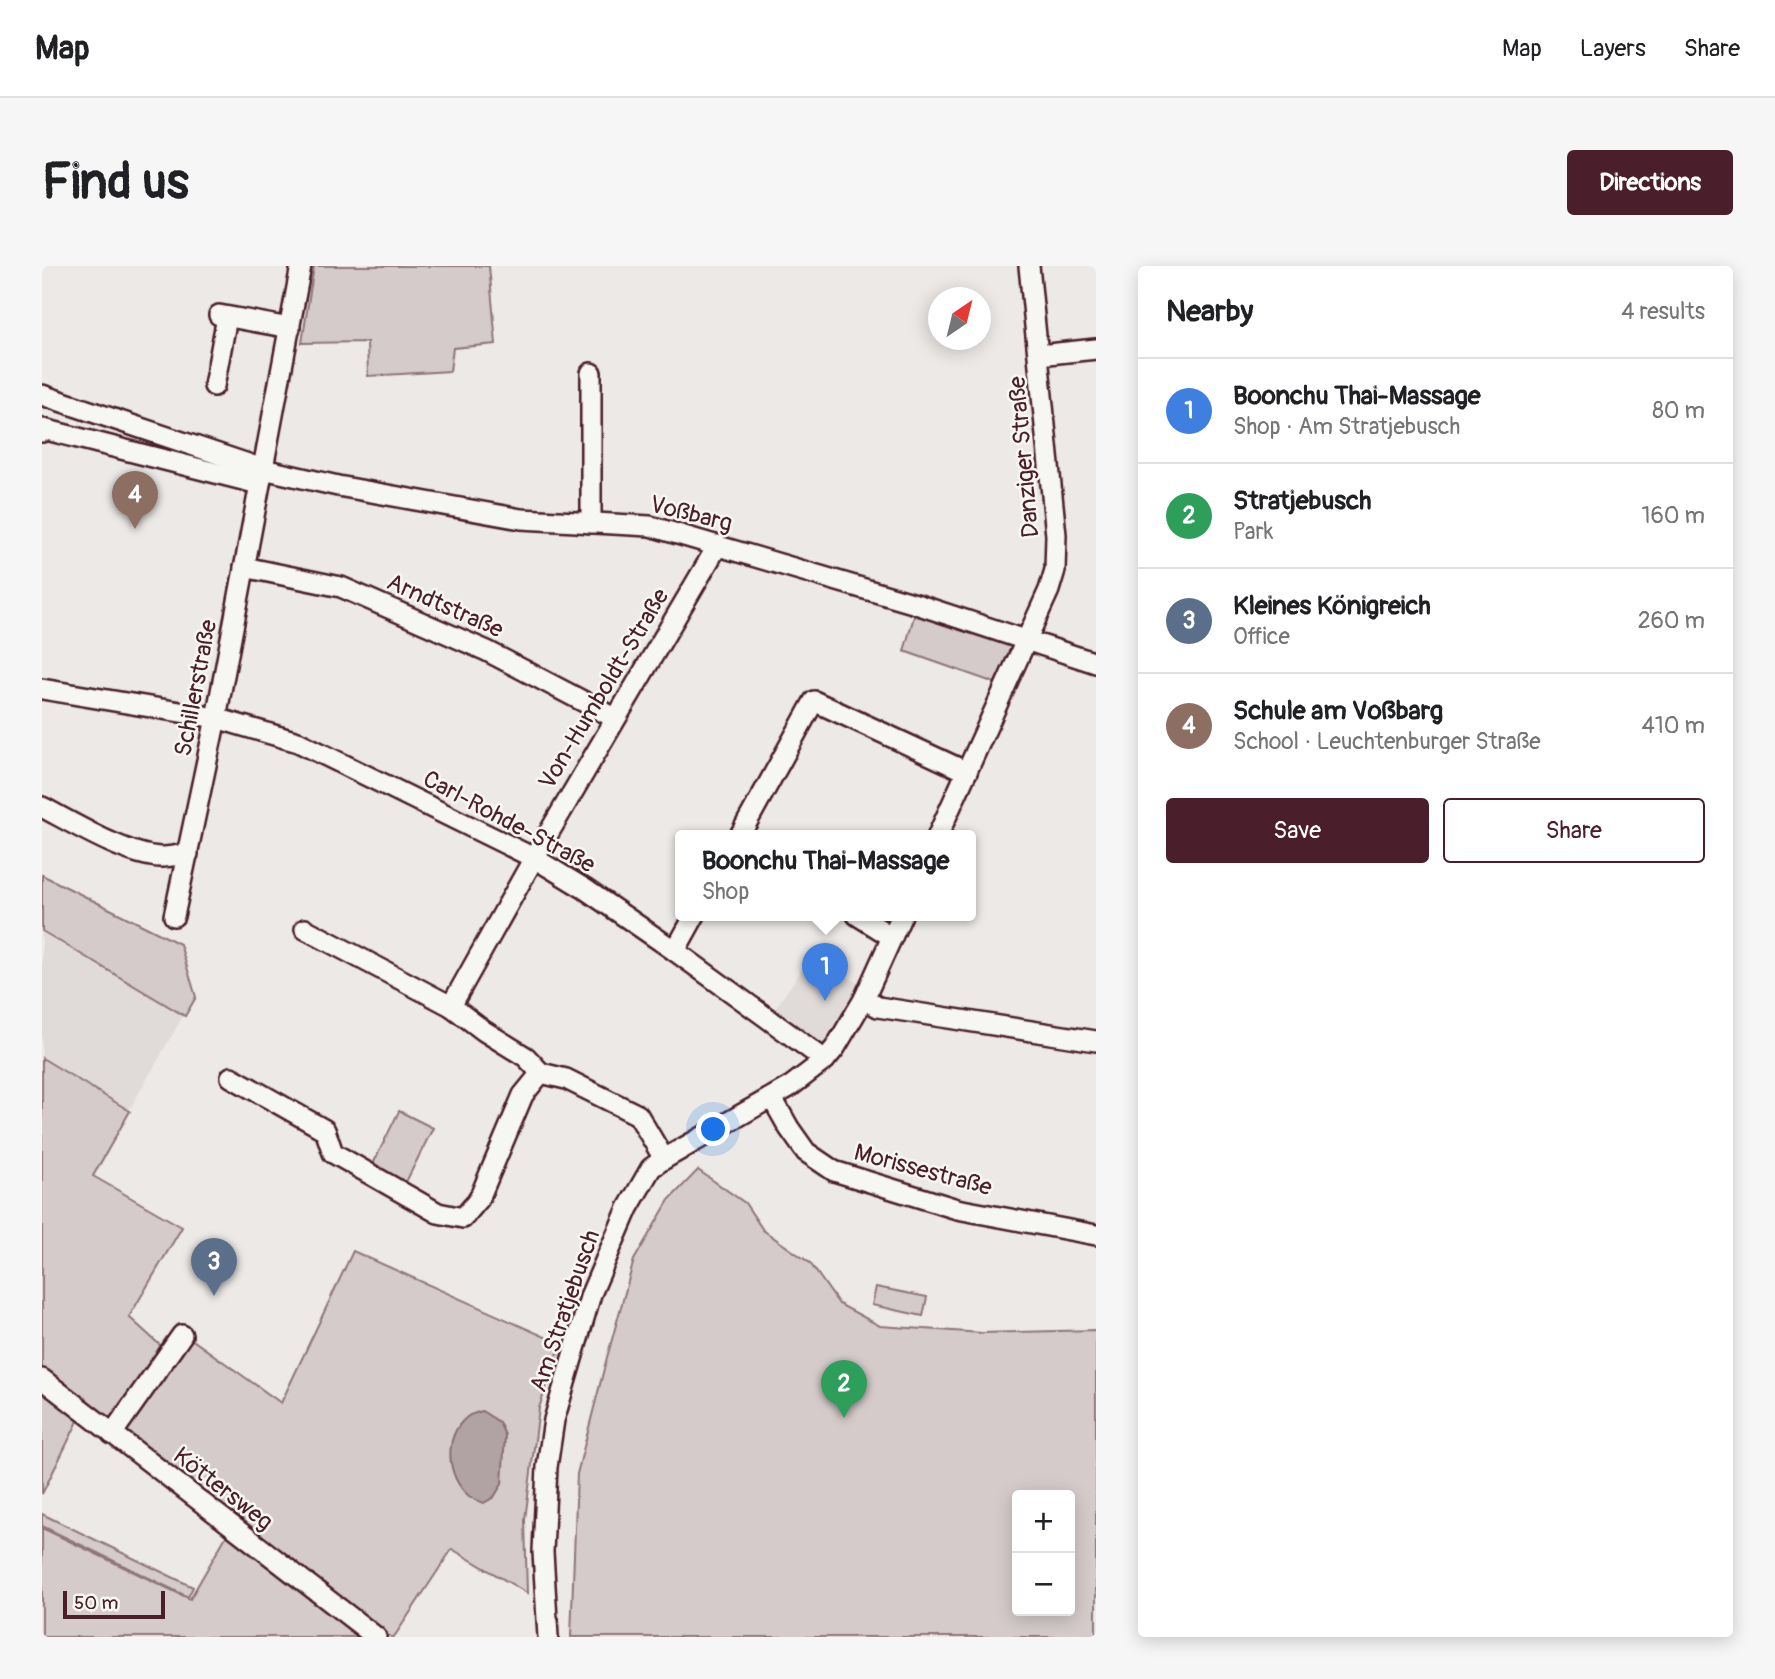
<!DOCTYPE html>
<html lang="en">
<head>
<meta charset="utf-8">
<style>
  body { margin:0; font-family:Pangolin,sans-serif; background:#f6f6f6; color:#202124 }
  .controls { position:absolute; right:21px; bottom:21px; display:grid; overflow:hidden; border-radius:7px; box-shadow:0 4px 18px #0003 }
  .controls button { width:63px; height:63px; display:grid; place-items:center; padding:0; border:0; border-bottom:2px solid #e0e0e0; background:#fff; color:#202124; font:35px sans-serif }
  .compass { position:absolute; left:886px; top:21px; width:63px; height:63px; border-radius:50%; background:#fff; box-shadow:0 4px 18px #0003; rotate:35deg }
  .scale { position:absolute; left:21px; bottom:18px; width:102px; box-sizing:border-box; padding-left:7px; border:4px solid #4a1f2b; border-top:0; font-size:19px; line-height:24px; white-space:nowrap; color:#4a1f2b; -webkit-text-stroke:5px #f6f6f2; paint-order:stroke }
  .you { position:absolute; left:672px; top:864px; width:24px; height:24px; margin:-18px; border:5px solid #fff; border-radius:50%; background:#1a73e8; box-shadow:0 0 0 10px #1a73e833 }
  .badge { display:grid; place-items:center; width:46px; height:46px; border-radius:50%; background:#4a1f2b; color:#fff; font-size:23px; font-weight:700 }
  .pin { position:absolute; translate:-50% -58px; filter:drop-shadow(0 2px 4px #0008) }
  .pin::after { content:''; position:absolute; top:37px; width:24px; height:21px; background:inherit; clip-path:polygon(0 0,100% 0,50% 100%) }
  .popup { position:absolute; left:633px; top:564px; width:301px; height:91px; box-sizing:border-box; display:grid; place-content:center; border-radius:7px; background:#fff; filter:drop-shadow(0 2px 5px #0005); font-size:23px; white-space:nowrap; color:#757577 }
  .popup b { font-size:26px; color:#202124 }
  .popup::after { content:''; position:absolute; left:50%; top:100%; margin-left:-14px; border:14px solid transparent; border-top-color:#fff }
  .list { margin:0; padding:0; list-style:none }
  h2 { display:flex; justify-content:space-between; align-items:center; height:91px; margin:0; padding:0 28px; font-size:30px }
  h2 small { font-size:23px; font-weight:400; color:#757577 }
  .list li { display:grid; grid-template-columns:46px 1fr auto; gap:21px; align-items:center; box-sizing:border-box; height:105px; padding:0 28px; border-top:2px solid #e0e0e0 }
  .list b { display:block; font-size:26px; white-space:nowrap }
  .list p { margin:0; font-size:23px; white-space:nowrap; color:#757577 }
  .list em { font-size:23px; font-style:normal; color:#757577 }
  .actions { display:flex; gap:14px; padding:21px 28px }
  .actions a { flex:1; padding:16px 0; border:2px solid #4a1f2b; border-radius:7px; text-align:center; font-size:24px; color:#4a1f2b }
  .actions .main { background:#4a1f2b; color:#fff }
  .map { position:relative; flex:none; width:1054px; height:1371px; overflow:hidden; border-radius:7px }
  header { display:flex; align-items:center; gap:42px; box-sizing:border-box; height:98px; padding:0 35px; background:#fff; border-bottom:2px solid #e0e0e0 }
  header strong { font-size:33px }
  nav { display:flex; gap:38px; margin-inline-start:auto; font-size:24px }
  .intro { display:flex; align-items:center; justify-content:space-between; box-sizing:border-box; height:168px; padding:0 42px }
  h1 { margin:0; font-size:49px }
  .button { padding:18px 32px; border-radius:7px; background:#4a1f2b; color:#fff; font-size:24px; font-weight:700 }
  main { display:flex; gap:42px; padding:0 42px }
  aside { flex:1; background:#fff; border-radius:7px; box-shadow:0 4px 18px #0003 }
  .map>svg:first-child { display:block }
  .built { fill:#e0dad8 }
  .green { fill:#d4cbca; stroke:#8f757a; stroke-width:2; fill-rule:evenodd }
  .water { fill:#b1a2a3; stroke:#886e73; stroke-width:2 }
  .lines { fill:none; stroke-linecap:round; stroke-linejoin:round }
  .minor-casing { stroke:#4a1f2b; stroke-width:24 }
  .minor { stroke:#f6f6f2; stroke-width:19 }
  .labels { text-anchor:middle; dominant-baseline:central; stroke-width:5; stroke-linejoin:round; paint-order:stroke }
  .street-label { font-size:24px; fill:#4a1f2b; stroke:#f6f6f2 }
</style>
</head>
<body>
<header>
<strong>Map</strong>
<nav><a>Map</a><a>Layers</a><a>Share</a></nav>
</header>
<div class="intro"><h1>Find us</h1><a class="button">Directions</a></div>
<main>
<div class="map">
<svg width="1054" height="1371" viewBox="0 0 1054 1371">
  <rect width="100%" height="100%" fill="#ece9e6"/>
  <filter id="ink" filterUnits="userSpaceOnUse"><feTurbulence type="fractalNoise" baseFrequency=".0143" numOctaves="2"/><feDisplacementMap in="SourceGraphic" scale="14" xChannelSelector="R" yChannelSelector="G"/><feConvolveMatrix kernelMatrix="1 2 1 2 8 2 1 2 1" color-interpolation-filters="sRGB"/></filter>
  <g filter="url(#ink)">
    <g class="built">
      <path d="M0 667 141 750 87 844 0 791Z"/>
      <path d="M771 687 821 721 786 779 773 782 729 749Z"/>
    </g>
    <g class="green">
      <path d="M272 0H447L454 78 411 82 408 105 326 110 325 76 260 77Z"/>
      <path d="M873 347 968 375 969 383 953 417 862 385Z"/>
      <path d="M0 609 138 678 154 731 143 750 0 665Z"/>
      <path d="M0 792 88 845 51 910 140 961 87 1051 130 1090 145 1070 239 1137 311 985 519 1078 497 1142 483 1254 485 1327 410 1283 352 1371H349L182 1255 41 1145 0 1228V1128L5 1117 0 1114Z"/>
      <path d="M357 845 391 862 364 916 330 900Z"/>
      <path d="M656 904 703 937 721 964 768 997 797 1038 838 1060 940 1067 1054 1064V1371H529L535 1208 564 1095 592 994 627 934ZM975 1229H1028V1345H975Z"/>
      <path d="M834 1021 885 1031 881 1050 830 1039Z"/>
      <path d="M0 1248 151 1321 146 1331 0 1260Z"/>
      <path d="M0 1262 148 1333 187 1265 333 1371H0Z"/>
    </g>
    <path class="water" d="M440 1145 457 1156 463 1169 460 1218 452 1231 442 1237C437 1235 431 1233 427 1230 404 1211 401 1170 425 1151 428 1148 435 1147 440 1145Z"/>
    <g class="lines">
      <defs>
        <g id="minor">
          <path d="M177 49 248 62"/>
          <path d="M997 89 1054 83"/>
          <path d="M172 120 185 51"/>
          <path d="M0 129 221 203 296 220 479 253 608 260 874 338 1054 397"/>
          <path d="M0 166 1 163 217 218"/>
          <path d="M549 257V107"/>
          <path d="M202 301 299 321 445 385 573 452"/>
          <path d="M0 423 174 452 256 476 492 592 543 623 633 685 783 794"/>
          <path d="M0 541C29 556 85 590 118 591 127 591 136 589 146 588"/>
          <path d="M698 569 772 435 925 506"/>
          <path d="M896 569 1007 324 1013 304 1014 269 987 0"/>
          <path d="M815 649 850 671"/>
          <path d="M132 650 174 452 259 0"/>
          <path d="M263 663 409 740 442 765 484 791 499 807"/>
          <path d="M633 685 653 649"/>
          <path d="M822 733 836 741 1054 775"/>
          <path d="M409 740 492 592 676 279"/>
          <path d="M189 811 283 864 291 887 396 947 421 952 437 933 481 829 499 807 524 813 596 849 622 893"/>
          <path d="M730 832 747 862 764 886 792 905 915 943 1054 969"/>
          <path d="M0 1113 334 1371"/>
          <path d="M70 1168 140 1069"/>
          <path d="M506 1371 501 1286 505 1201 512 1154 549 1028 586 942 609 902 622 893 749 820 783 794 793 782 822 733 860 649"/>
        </g>
      </defs>
      <use href="#minor" class="minor-casing"/>
      <use href="#minor" class="minor"/>
    </g>
  </g>
  <g class="labels">
    <g class="street-label">
      <text transform="translate(982 191) rotate(-95)">Danziger Straße</text>
      <text transform="translate(649 248) rotate(14)">Voßbarg</text>
      <text transform="translate(403 340) rotate(24)">Arndtstraße</text>
      <text transform="translate(154 422) rotate(-79)">Schillerstraße</text>
      <text transform="translate(562 423) rotate(-59)">Von-Humboldt-Straße</text>
      <text transform="translate(467 556) rotate(28)">Carl-Rohde-Straße</text>
      <text transform="translate(881 904) rotate(15)">Morissestraße</text>
      <text transform="translate(523 1045) rotate(-71)">Am Stratjebusch</text>
      <text transform="translate(181 1223) rotate(38)">Köttersweg</text>
    </g>
  </g>
</svg>
<div class="controls">
<button>+</button>
<button>−</button>
</div>
<svg class="compass" viewBox="-18 -18 36 36"><path d="M0-13l5 13h-10z" fill="#e53935"/><path d="M0 13l5-13h-10z" fill="#757577"/></svg>
<div class="scale">50 m</div>
<div class="you"></div>
<div class="pin badge" style="left:783px;top:735px;background:#3f7fe0">1</div>
<div class="popup"><b>Boonchu Thai-Massage</b>Shop</div>
<div class="pin badge" style="left:802px;top:1152px;background:#2e9e5b">2</div>
<div class="pin badge" style="left:172px;top:1030px;background:#5c6f8a">3</div>
<div class="pin badge" style="left:93px;top:263px;background:#8d6e63">4</div>
</div>
<aside>
<h2>Nearby<small>4 results</small></h2>
<ul class="list">
<li><span class="badge" style="background:#3f7fe0">1</span><div><b>Boonchu Thai-Massage</b><p>Shop · Am Stratjebusch</p></div><em>80 m</em></li>
<li><span class="badge" style="background:#2e9e5b">2</span><div><b>Stratjebusch</b><p>Park</p></div><em>160 m</em></li>
<li><span class="badge" style="background:#5c6f8a">3</span><div><b>Kleines Königreich</b><p>Office</p></div><em>260 m</em></li>
<li><span class="badge" style="background:#8d6e63">4</span><div><b>Schule am Voßbarg</b><p>School · Leuchtenburger Straße</p></div><em>410 m</em></li>
</ul>
<div class="actions"><a class="main">Save</a><a>Share</a></div>
</aside>
</main>
</body>
</html>
